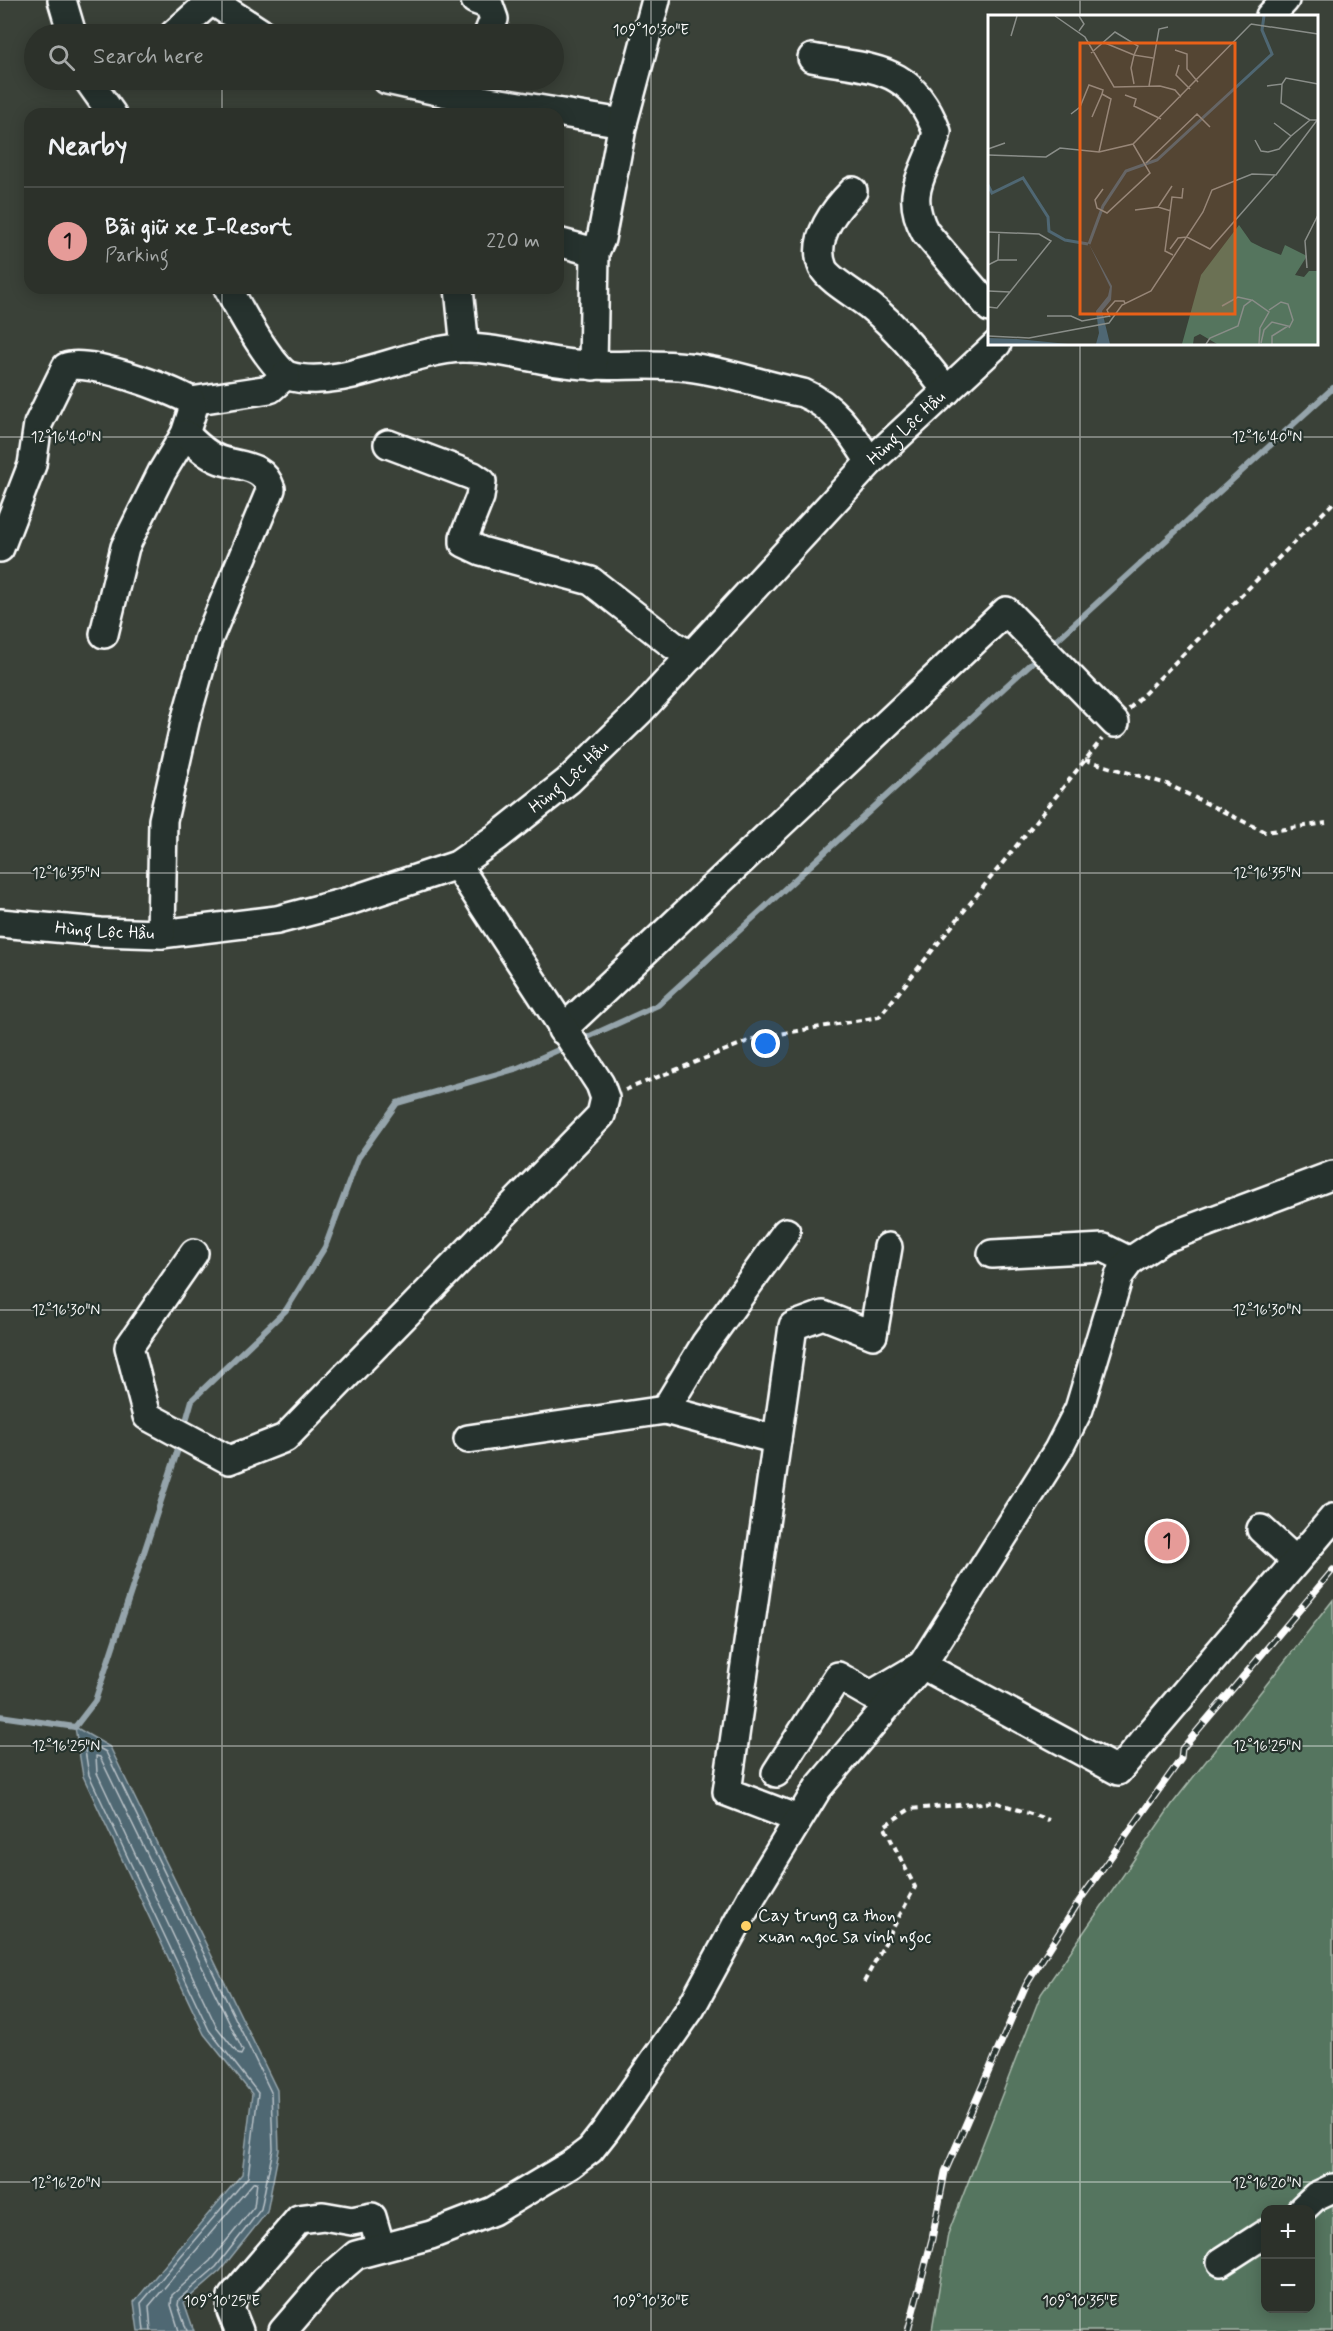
<!DOCTYPE html>
<html lang="en">
<head>
<meta charset="utf-8">
<style>
  body { margin:0; font-family:Mynerve,sans-serif; background:#343932; color:#f1f3f6 }
  .controls { position:absolute; right:18px; bottom:18px; display:grid; overflow:hidden; border-radius:12px; box-shadow:0 3px 15px #0003 }
  .controls button { width:54px; height:54px; display:grid; place-items:center; padding:0; border:0; border-bottom:2px solid #484c47; background:#2c312a; color:#f1f3f6; font:30px sans-serif }
  .you { position:absolute; left:766px; top:1044px; width:21px; height:21px; margin:-15px; border:4px solid #fff; border-radius:50%; background:#1a73e8; box-shadow:0 0 0 9px #1a73e833 }
  .badge { display:grid; place-items:center; width:39px; height:39px; border-radius:50%; background:#e69b98; color:#111; font-size:20px; font-weight:700 }
  .pin { position:absolute; translate:-50% -50%; border:3px solid #fff; box-shadow:0 2px 6px #0006 }
  .list { margin:0; padding:0; list-style:none }
  h2 { display:flex; justify-content:space-between; align-items:center; height:78px; margin:0; padding:0 24px; font-size:26px }
  h2 small { font-size:20px; font-weight:400; color:#a6a9a8 }
  .list li { display:grid; grid-template-columns:39px 1fr auto; gap:18px; align-items:center; box-sizing:border-box; height:108px; padding:0 24px; border-top:2px solid #484c47 }
  .list b { display:block; font-size:22px; white-space:nowrap }
  .list p { margin:0; font-size:20px; white-space:nowrap; color:#a6a9a8 }
  .list em { font-size:20px; font-style:normal; color:#a6a9a8 }
  .icon { flex:none; width:33px; height:33px; fill:none; stroke:currentColor; stroke-width:2; stroke-linecap:round; stroke-linejoin:round }
  .map { position:relative; flex:none; width:1333px; height:2331px; overflow:hidden }
  .search { position:absolute; background:#2c312a; box-shadow:0 3px 15px #0003; left:24px; top:24px; width:540px; height:66px; display:flex; align-items:center; gap:15px; box-sizing:border-box; padding:0 21px; border-radius:33px; color:#a6a9a8; font-size:22px }
  .panel { position:absolute; background:#2c312a; box-shadow:0 3px 15px #0003; left:24px; top:108px; width:540px; height:186px; border-radius:18px }
  .map>svg:first-child { display:block }
  .green { fill:#55755e; stroke:#aabaae; stroke-width:1.5; fill-rule:evenodd }
  .water { fill:#4f6773; stroke:#95a4ab; stroke-width:1.5 }
  .lines { fill:none; stroke-linecap:round; stroke-linejoin:round }
  .shore { stroke:#b9c2c7; stroke-width:1.5 }
  .stream { stroke:#95a4ab; stroke-width:6 }
  .minor-casing { stroke:#fff; stroke-width:32 }
  .path { stroke:#fff; stroke-width:4; stroke-dasharray:6 4.5; stroke-linecap:butt }
  .minor { stroke:#26332d; stroke-width:27 }
  .rail-casing { stroke:#fff; stroke-width:7 }
  .rail { stroke:#26332d; stroke-width:4.5; stroke-dasharray:14; stroke-linecap:butt }
  .ticks { fill:none; stroke:#fff; stroke-width:1.5; stroke-opacity:0.45 }
  .poi-dot { fill:#ffd166; stroke:#26332d; stroke-width:2 }
  .labels { text-anchor:middle; dominant-baseline:central; stroke-width:4.5; stroke-linejoin:round; paint-order:stroke }
  .street-label { font-size:18px; fill:#fff; stroke:#26332d }
  .poi-label { font-size:18px; fill:#fff; stroke:#26332d; text-anchor:start }
  .inset-river { fill:none; stroke:#4f6773; stroke-width:3 }
  .inset-road { fill:none; stroke:#898d88; stroke-width:1.5 }
  .view { fill:#e96118; fill-opacity:0.15; stroke:#e96118; stroke-width:3 }
  .inset-edge { fill:none; stroke:#fff; stroke-width:3 }
  .ticks-label { font-size:15px; text-anchor:middle; fill:#fff; stroke:#26332d; stroke-width:4.5; stroke-linejoin:round; paint-order:stroke }
</style>
</head>
<body>
<div class="map">
<svg width="1333" height="2331" viewBox="0 0 1333 2331">
  <rect width="100%" height="100%" fill="#3a4138"/>
  <filter id="ink" filterUnits="userSpaceOnUse"><feTurbulence type="fractalNoise" baseFrequency=".0167" numOctaves="2"/><feDisplacementMap in="SourceGraphic" scale="12" xChannelSelector="R" yChannelSelector="G"/><feConvolveMatrix kernelMatrix="1 2 1 2 8 2 1 2 1" color-interpolation-filters="sRGB"/></filter>
  <g filter="url(#ink)">
    <path class="green" d="M1333 1600V2331H932L948 2234 1041 1994 1173 1803ZM1266 2210H1310V2308H1266Z"/>
    <path class="water" d="M75 1727 110 1747 277 2090 279 2150 267 2212 220 2271 184 2302 194 2331H138L134 2302 242 2174 252 2094 204 2034 83 1776Z"/>
    <g class="lines">
      <g class="shore">
        <path d="M96 1756 100 1757 243 2051 241 2055 238 2054 216 2026 97 1773Z"/>
        <path d="M144 2331 141 2303 248 2177 258 2093 209 2030 89 1775 84 1744 87 1741 106 1752 271 2092 273 2149 261 2209 216 2267 179 2299 178 2305 187 2331"/>
        <path d="M151 2331 149 2306 253 2183 257 2182 254 2207 210 2261 172 2295 171 2305 179 2331"/>
      </g>
      <g class="stream">
        <path d="M1050 646 1333 388"/>
        <path d="M579 1041 658 1005 1040 655"/>
        <path d="M184 1428 192 1400 286 1310 325 1247 358 1158 397 1103 518 1068 567 1046"/>
        <path d="M0 1716 75 1727"/>
        <path d="M75 1727 95 1701 181 1440"/>
      </g>
      <defs>
        <g id="minor">
          <path d="M62 0 72 34"/>
          <path d="M475 0 489 5 494 19 488 34"/>
          <path d="M212 1 263 34"/>
          <path d="M1270 16 1285 0"/>
          <path d="M174 34 212 0"/>
          <path d="M812 58C874 70 911 64 937 132 928 172 902 189 925 232L990 308"/>
          <path d="M88 80 112 114"/>
          <path d="M387 80 465 97 471 81"/>
          <path d="M459 114 465 97 623 123"/>
          <path d="M853 191C834 210 811 240 823 268 828 279 859 297 870 306 900 330 923 361 947 391"/>
          <path d="M558 242 595 252"/>
          <path d="M228 288C237 305 273 371 289 376 340 391 408 350 462 348 497 347 539 361 574 364 612 368 650 362 688 367 726 371 764 386 803 393 836 407 851 433 870 462"/>
          <path d="M459 288 465 348"/>
          <path d="M593 366 595 252 601 239 623 123 656 0"/>
          <path d="M191 401 270 389 286 375"/>
          <path d="M388 444 473 476 482 482 480 497 464 537V543L481 551 591 581 673 645 692 656"/>
          <path d="M0 548 32 465 38 424 66 367C88 358 170 389 191 401L193 409 185 434 162 472 125 547 104 634"/>
          <path id="s1" d="M0 923 100 932 161 934 277 920 349 901 457 865 497 837 568 781 640 711 870 462 997 344"/>
          <path d="M161 934 163 820 186 718 208 640 271 489C263 464 241 467 220 460 206 455 196 444 185 434"/>
          <path d="M562 1030 1006 611 1115 723"/>
          <path d="M194 1253 129 1347 147 1416 229 1460 285 1438 601 1115 605 1098 600 1084 457 865"/>
          <path d="M992 1254 1104 1248 1130 1261"/>
          <path d="M665 1410 705 1344 786 1232"/>
          <path d="M468 1439 665 1410 777 1440"/>
          <path d="M1261 1529 1296 1561"/>
          <path d="M776 1773 838 1676 871 1695 922 1665 1118 1771 1333 1518"/>
          <path d="M798 1819 727 1792 793 1326 823 1315 873 1335 888 1247"/>
          <path d="M1301 2210 1316 2196 1333 2188"/>
          <path d="M1221 2262 1266 2233"/>
          <path d="M239 2331 231 2311 232 2297 299 2219 323 2216 352 2221 372 2217 381 2248"/>
          <path d="M283 2331 326 2281 356 2255 431 2235 493 2211 570 2165 590 2150 605 2131 691 2008 752 1896 818 1788 922 1665 1058 1450 1079 1409 1119 1276 1130 1261 1163 1239 1333 1175"/>
        </g>
      </defs>
      <use href="#minor" class="minor-casing"/>
      <g class="path">
        <path d="M1129 709 1333 503"/>
        <path d="M1085 760 1167 784 1265 832 1326 823"/>
        <path d="M625 1090 756 1038 879 1017 1102 739"/>
        <path d="M864 1982 915 1887 884 1826 910 1809 995 1802 1049 1820"/>
      </g>
      <use href="#minor" class="minor"/>
      <defs>
        <path id="rail" d="M908 2331 932 2239 945 2172 1026 1985 1080 1900 1181 1759 1182 1749 1333 1570"/>
      </defs>
      <use href="#rail" class="rail-casing"/>
      <use href="#rail" class="rail"/>
    </g>
  </g>
  <path class="ticks" d="M0 0H1333M222 0V34M651 0V2331M1080 0V16M222 80V114M222 288V2331M1080 344V2331M0 437H1333M0 873H1333M0 1310H1333M0 1746H1333M0 2182H1333"/>
  <circle class="poi-dot" cx="746" cy="1926" r="6"/>
  <g class="labels">
    <g class="street-label">
      <text stroke="none"><textPath href="#s1" startOffset="1095">Hùng Lộc Hầu</textPath></text>
      <text stroke="none"><textPath href="#s1" startOffset="609">Hùng Lộc Hầu</textPath></text>
      <text stroke="none"><textPath href="#s1" startOffset="105">Hùng Lộc Hầu</textPath></text>
    </g>
    <g class="poi-label">
      <text x="758" y="1916">Cay trung ca thon<tspan x="758" dy="21">xuan ngoc sa vinh ngoc</tspan></text>
    </g>
  </g>
  <g transform="translate(988 15)">
    <rect width="330" height="330" fill="#3a4138"/>
    <path d="M251 210 263 227 275 233 293 240 297 230 319 241 307 260 316 262 321 256H330V329H229L212 319 206 322 205 329H194L213 260Z" fill="#55755e"/>
    <path d="M101 229 124 271 123 285 114 296 122 329H108L111 318 108 296 120 281 122 272ZM0 323 29 324 80 329H0Z" fill="#4f6773"/>
    <path class="inset-river" d="M0 170 4 178 35 163 60 202 61 216 77 225 100 229M101 229 115 191 138 156 169 145 284 39 274 15 276 1"/>
    <path class="inset-road" d="M67 1 97 22 126 72 172 71 187 75 193 82M263 9 330 19M91 16 96 9 91 1M23 21 29 1M187 35 199 39V54L210 67M103 38 127 17 150 31 146 40 117 28M191 50 188 60 202 74M146 69 143 53 146 40 165 43M294 69 298 63 330 69M161 71 171 14 180 12M279 71 294 69 293 88 322 105M137 80 148 84 146 91 173 104M83 99 92 92 101 70 115 75 114 79 123 84 111 137M104 102 114 79M286 108 303 121 322 105H329M267 125 273 136 280 137 291 134 303 121M0 134 17 128M0 140 58 142 72 133 111 137 145 129 263 9M158 148 209 99 222 112M115 174 107 185 109 193 119 198 162 158 145 129M170 192 184 171M147 195 170 192 183 196M0 217 51 219 63 226 9 293 0 292M182 234 190 223 199 222 222 234 287 160M185 240 177 236 184 182 194 183 195 173M10 245H29M0 250 10 245 11 219M319 253 317 226 330 200M0 276 22 277M234 291 250 282 263 285M281 295 293 287 300 289 305 305 301 313M59 301H83L94 306 122 301M122 302 119 295 127 286H136L137 289M0 321 41 323 121 308 134 290 163 276 215 197 224 175 264 159 288 160 330 104M273 328 276 315 284 307 300 311 284 321V329M218 329 222 323 250 311 256 291 264 285 281 297 272 313 271 329"/>
    <path class="view" d="M92 28H247V299H92Z"/>
    <rect width="330" height="330" class="inset-edge"/>
  </g>
  <g class="ticks-label">
    <text x="651" y="35">109°10'30"E</text>
    <text x="66" y="442">12°16'40"N</text>
    <text x="1267" y="442">12°16'40"N</text>
    <text x="66" y="878">12°16'35"N</text>
    <text x="1267" y="878">12°16'35"N</text>
    <text x="66" y="1315">12°16'30"N</text>
    <text x="1267" y="1315">12°16'30"N</text>
    <text x="66" y="1751">12°16'25"N</text>
    <text x="1267" y="1751">12°16'25"N</text>
    <text x="66" y="2188">12°16'20"N</text>
    <text x="1267" y="2188">12°16'20"N</text>
    <text x="222" y="2306">109°10'25"E</text>
    <text x="651" y="2306">109°10'30"E</text>
    <text x="1080" y="2306">109°10'35"E</text>
  </g>
</svg>
<div class="controls">
<button>+</button>
<button>−</button>
</div>
<div class="you"></div>
<div class="pin badge" style="left:1167px;top:1541px">1</div>
<div class="search"><svg class="icon" aria-label="search" viewBox="0 0 24 24"><circle cx="10" cy="10" r="6"/><path d="M15 15l6 6"/></svg>Search here</div>
<section class="panel">
<h2>Nearby<small></small></h2>
<ul class="list">
<li><span class="badge">1</span><div><b>Bãi giữ xe I-Resort</b><p>Parking</p></div><em>220 m</em></li>
</ul>
</section>
</div>
</body>
</html>
